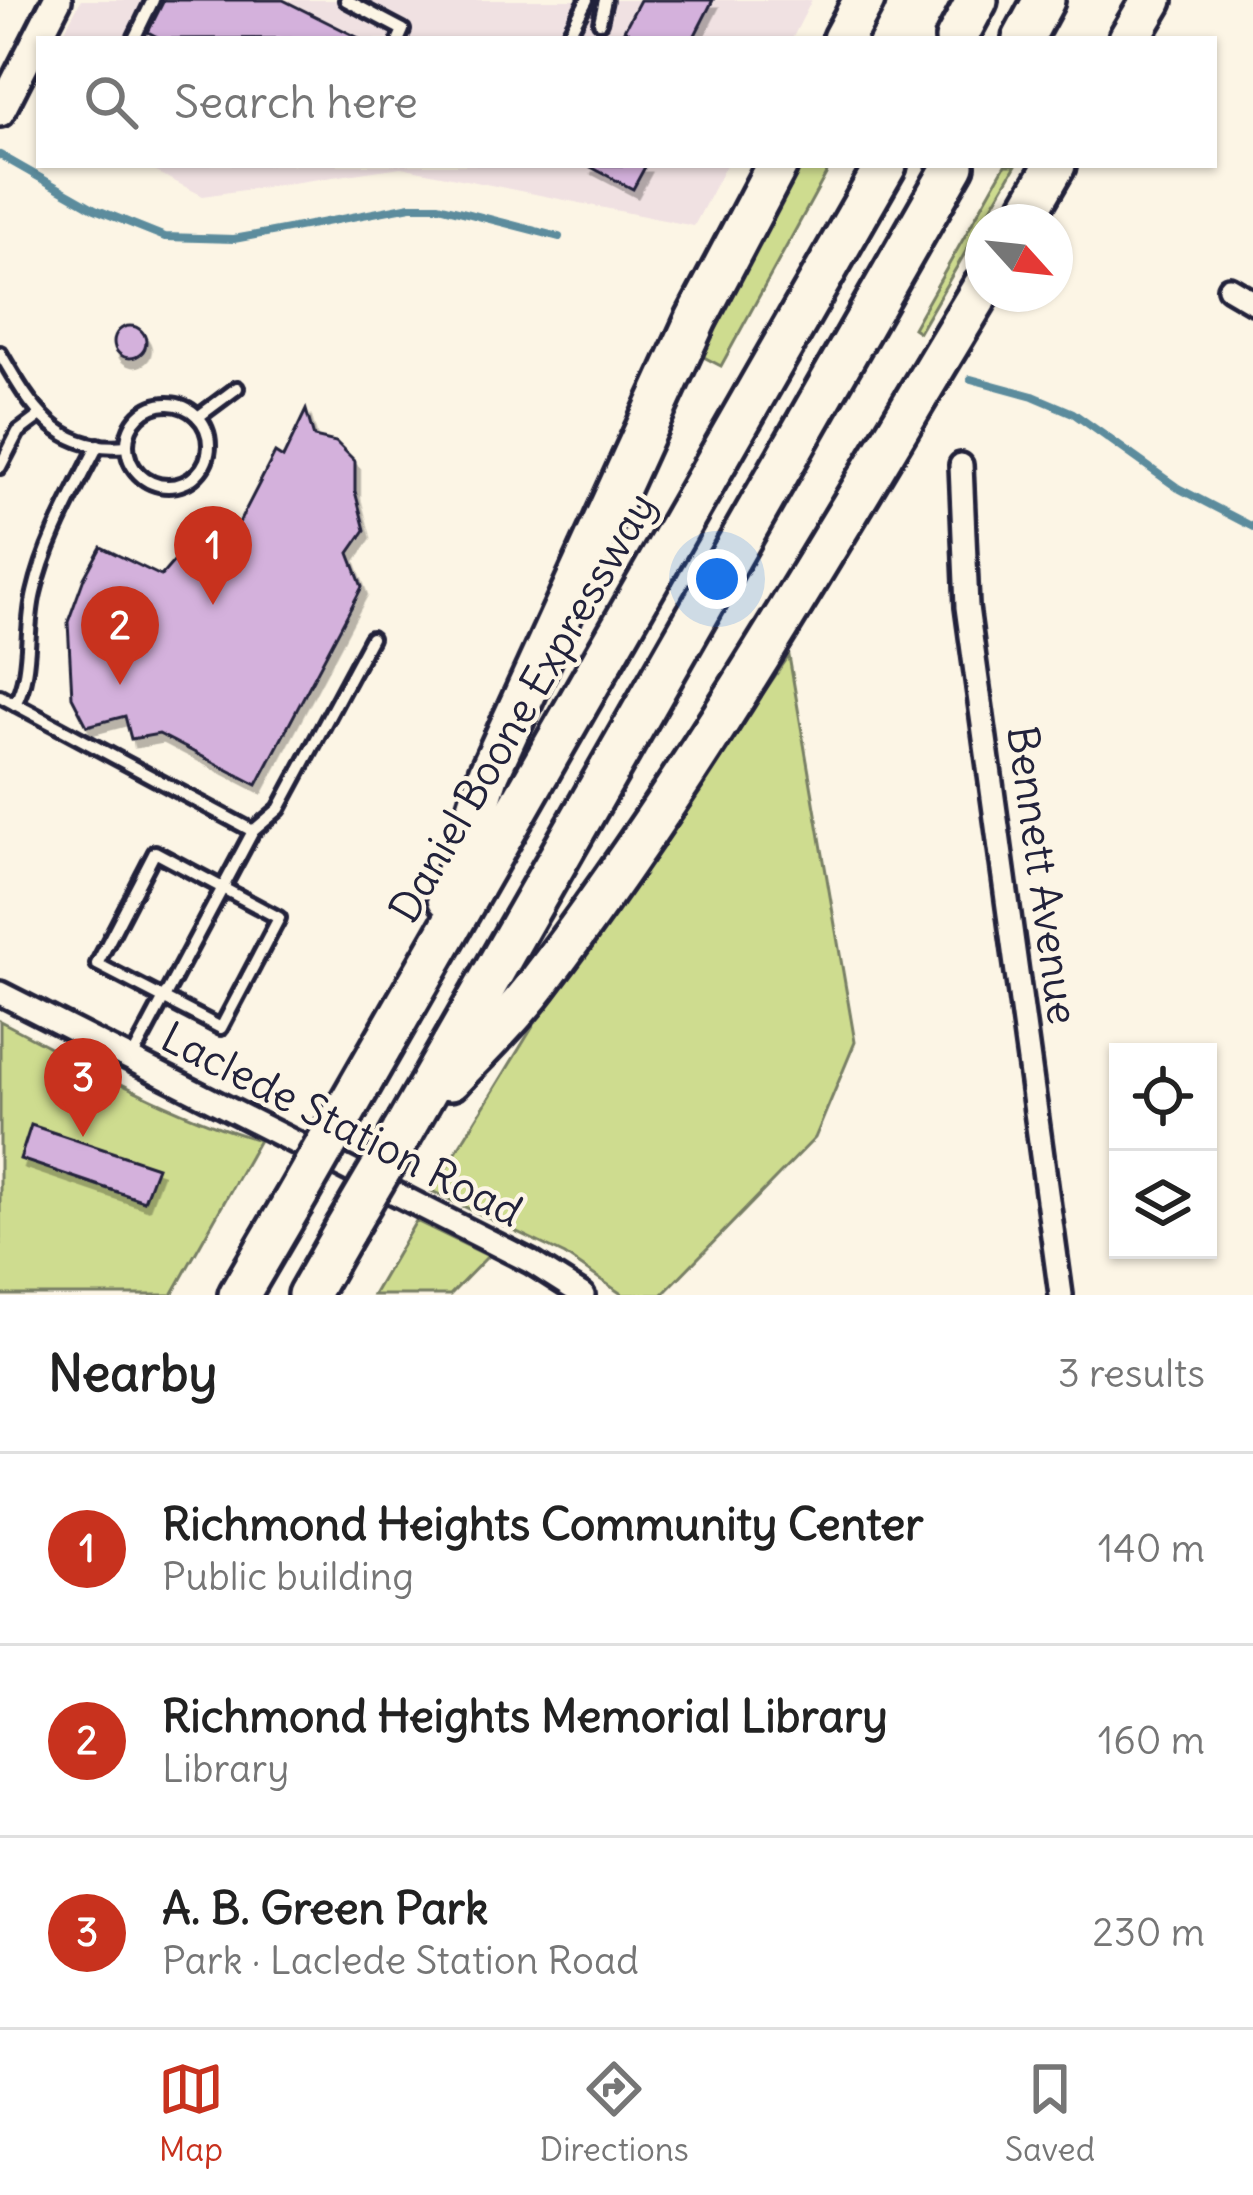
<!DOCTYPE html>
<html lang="en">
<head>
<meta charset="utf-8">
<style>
  body { margin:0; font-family:Delius,sans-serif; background:#f6f6f6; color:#222 }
  .controls { position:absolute; right:36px; bottom:36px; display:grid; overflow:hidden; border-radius:0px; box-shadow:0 3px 9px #0004 }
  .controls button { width:108px; height:108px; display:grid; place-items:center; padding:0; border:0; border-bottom:3px solid #e0e0e0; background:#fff; color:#222; font:60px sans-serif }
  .compass { position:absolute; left:965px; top:204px; width:108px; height:108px; border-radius:50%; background:#fff; box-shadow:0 3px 9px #0004; rotate:117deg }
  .you { position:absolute; left:717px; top:579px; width:42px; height:42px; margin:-30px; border:9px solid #fff; border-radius:50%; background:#1a73e8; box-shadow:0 0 0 18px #1a73e833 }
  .badge { display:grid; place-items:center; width:78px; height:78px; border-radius:50%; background:#c8321e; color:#fff; font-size:39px; font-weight:700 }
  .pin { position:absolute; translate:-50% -99px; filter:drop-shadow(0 3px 6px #0008) }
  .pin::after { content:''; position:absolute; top:63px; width:42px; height:36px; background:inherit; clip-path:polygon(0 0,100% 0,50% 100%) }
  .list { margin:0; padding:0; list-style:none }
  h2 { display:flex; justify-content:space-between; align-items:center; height:156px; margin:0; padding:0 48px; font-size:51px }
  h2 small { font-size:39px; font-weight:400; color:#767676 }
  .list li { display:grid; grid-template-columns:78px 1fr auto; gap:36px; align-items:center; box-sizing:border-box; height:192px; padding:0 48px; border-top:3px solid #e0e0e0 }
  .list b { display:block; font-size:45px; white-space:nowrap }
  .list p { margin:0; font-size:39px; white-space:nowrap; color:#767676 }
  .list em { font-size:39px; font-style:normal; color:#767676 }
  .icon { flex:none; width:66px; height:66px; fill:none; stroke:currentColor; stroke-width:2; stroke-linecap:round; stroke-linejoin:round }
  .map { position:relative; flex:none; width:1253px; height:1295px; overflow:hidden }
  .search { position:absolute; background:#fff; box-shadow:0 3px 9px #0004; left:36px; right:36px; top:36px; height:132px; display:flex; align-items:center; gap:30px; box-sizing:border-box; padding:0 42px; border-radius:0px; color:#767676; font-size:45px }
  .sheet { height:732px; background:#fff }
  nav { display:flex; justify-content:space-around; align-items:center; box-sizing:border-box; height:168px; border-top:3px solid #e0e0e0; background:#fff; font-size:33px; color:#767676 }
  nav a { display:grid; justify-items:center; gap:6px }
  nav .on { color:#c8321e }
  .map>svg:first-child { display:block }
  .built { fill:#f0e1e2 }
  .green { fill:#cedc8f; stroke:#787f65; stroke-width:3 }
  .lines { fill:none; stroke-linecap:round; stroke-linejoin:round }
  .stream { stroke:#5c8c9d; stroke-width:8 }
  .building { fill:#d4b1dc; stroke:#22223b; stroke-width:3; filter:url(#shadow) }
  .service-casing { stroke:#22223b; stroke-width:20 }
  .minor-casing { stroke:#22223b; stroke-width:30 }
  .tertiary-casing { stroke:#22223b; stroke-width:36 }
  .motorway-casing { stroke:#22223b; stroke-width:48 }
  .service { stroke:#fcf5e5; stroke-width:10 }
  .minor { stroke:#fcf5e5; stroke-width:21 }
  .tertiary { stroke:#fcf5e5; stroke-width:27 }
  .motorway { stroke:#fcf5e5; stroke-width:39 }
  .motorway-bridge-casing { stroke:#22223b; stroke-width:48; stroke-linecap:butt }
  .motorway-bridge { stroke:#fcf5e5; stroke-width:39 }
  .labels { text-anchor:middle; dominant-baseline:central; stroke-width:9; stroke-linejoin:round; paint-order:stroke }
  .street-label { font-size:42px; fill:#22223b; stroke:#fcf5e5 }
</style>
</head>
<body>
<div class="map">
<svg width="1253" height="1295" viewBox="0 0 1253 1295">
  <defs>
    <filter id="shadow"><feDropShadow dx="4.5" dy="8" stdDeviation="0" flood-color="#0004"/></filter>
  </defs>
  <rect width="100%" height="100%" fill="#fcf5e5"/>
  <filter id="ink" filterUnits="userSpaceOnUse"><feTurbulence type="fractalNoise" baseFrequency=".00833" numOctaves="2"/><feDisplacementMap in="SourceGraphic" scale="24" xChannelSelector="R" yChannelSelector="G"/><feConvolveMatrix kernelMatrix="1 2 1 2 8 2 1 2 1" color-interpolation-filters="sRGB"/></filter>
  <g filter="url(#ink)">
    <g class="built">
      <path d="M81 0H812L792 39H60Z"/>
      <path d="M143 165H726L694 226 401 167 203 196Z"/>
    </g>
    <g class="green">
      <path d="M799 165H831L721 366 702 356Z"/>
      <path d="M1005 165H1016L919 332 913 328Z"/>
      <path d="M789 656 855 1042 815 1138 662 1295H623L565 1255 432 1191 548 1002Z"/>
      <path d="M0 1021C84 1064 168 1114 259 1140L172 1295H0Z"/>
      <path d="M416 1221 488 1256 450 1295H373Z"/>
    </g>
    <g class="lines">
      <g class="stream">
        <path d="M0 155 95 209 165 237 234 239 411 206H439L559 237"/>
        <path d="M971 379 1033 396 1073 413 1178 488 1253 527"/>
      </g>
    </g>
    <g class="building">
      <path d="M164 0H283L359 38 161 39 148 32Z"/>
      <path d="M640 0H713L693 39H634L636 36 624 30Z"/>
      <path d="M587 165H646L633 189Z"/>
      <circle cx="130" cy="342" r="16"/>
      <path d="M306 410 314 437 336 442 355 461V491L365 530 349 553 362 587 257 785 159 734 131 739 125 716 87 726 72 697 68 622 84 578 101 547 161 576 174 561 200 546 226 548 275 453 283 458Z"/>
      <path d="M31 1125 157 1167 144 1201 20 1159Z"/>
    </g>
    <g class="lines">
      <defs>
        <g id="service">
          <path d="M346 0 403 30 399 39"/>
          <path d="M600 22 605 0"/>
          <path d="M134 39 153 0"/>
          <path d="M566 39 587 0"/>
          <path d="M0 353C30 405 57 454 127 446"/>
          <circle cx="168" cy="445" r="41"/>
          <path d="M198 417 237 388"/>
          <path d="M0 467 18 432 38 417"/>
          <path d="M0 696 253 831"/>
          <path d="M15 704C33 671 25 630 34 593 46 540 74 493 98 445"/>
          <path d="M155 852 279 918 221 1028 97 964Z"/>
          <path d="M132 1058 253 831 279 809 371 638"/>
        </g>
        <g id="minor">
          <path d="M1229 288 1253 302"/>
          <path d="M961 465 967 607 1061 1295"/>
          <path d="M0 993 531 1262 583 1295"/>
        </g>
        <path id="tertiary" d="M0 112 57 0"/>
        <g id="motorway">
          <path d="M843 39 864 0"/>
          <path d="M956 39 977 0"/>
          <path d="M1023 39 1044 0"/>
          <path d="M1129 39 1152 0"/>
          <path d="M1022 222 1055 165"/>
          <path d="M448 898 489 773 696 319 777 165"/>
          <path d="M450 1080C479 1049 511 1019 536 986 704 765 840 523 983 287"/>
          <path d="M348 1106 886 165"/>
          <path d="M402 1133 954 165"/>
          <path d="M239 1295 292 1204"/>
          <path d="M308 1295 345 1230"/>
        </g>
      </defs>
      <use href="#service" class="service-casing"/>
      <use href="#minor" class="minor-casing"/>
      <use href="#tertiary" class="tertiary-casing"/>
      <use href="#motorway" class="motorway-casing"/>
      <use href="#service" class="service"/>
      <use href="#minor" class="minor"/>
      <use href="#tertiary" class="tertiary"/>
      <use href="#motorway" class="motorway"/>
      <defs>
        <g id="motorway-bridge">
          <path d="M292 1204 348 1106"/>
          <path d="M345 1230 402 1133"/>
        </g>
      </defs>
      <use href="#motorway-bridge" class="motorway-bridge-casing"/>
      <use href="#motorway-bridge" class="motorway-bridge"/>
    </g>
  </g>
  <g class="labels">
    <g class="street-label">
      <text transform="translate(522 707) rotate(-60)">Daniel Boone Expressway</text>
      <text transform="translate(1043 875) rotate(82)">Bennett Avenue</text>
      <text transform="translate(342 1124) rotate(27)">Laclede Station Road</text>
    </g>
  </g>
</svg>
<div class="controls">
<button><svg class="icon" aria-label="locate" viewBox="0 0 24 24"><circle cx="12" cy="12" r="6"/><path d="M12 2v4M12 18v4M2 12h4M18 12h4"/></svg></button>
<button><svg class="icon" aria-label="layers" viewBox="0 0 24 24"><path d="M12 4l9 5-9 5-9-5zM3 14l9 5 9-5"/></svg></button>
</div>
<svg class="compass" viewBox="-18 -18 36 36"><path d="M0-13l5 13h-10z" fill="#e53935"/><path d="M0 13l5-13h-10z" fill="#767676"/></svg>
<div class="you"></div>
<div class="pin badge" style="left:213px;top:605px">1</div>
<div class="pin badge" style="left:120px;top:685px">2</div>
<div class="pin badge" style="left:83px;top:1137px">3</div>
<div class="search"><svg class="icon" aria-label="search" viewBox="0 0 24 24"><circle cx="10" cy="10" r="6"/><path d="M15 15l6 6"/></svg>Search here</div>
</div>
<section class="sheet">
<h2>Nearby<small>3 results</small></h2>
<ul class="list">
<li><span class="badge">1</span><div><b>Richmond Heights Community Center</b><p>Public building</p></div><em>140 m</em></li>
<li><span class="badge">2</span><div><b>Richmond Heights Memorial Library</b><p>Library</p></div><em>160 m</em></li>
<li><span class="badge">3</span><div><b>A. B. Green Park</b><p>Park · Laclede Station Road</p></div><em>230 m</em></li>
</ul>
</section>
<nav>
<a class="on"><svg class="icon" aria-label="map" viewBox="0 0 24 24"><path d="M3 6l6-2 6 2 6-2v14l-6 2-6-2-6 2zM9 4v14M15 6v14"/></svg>Map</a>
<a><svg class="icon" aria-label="directions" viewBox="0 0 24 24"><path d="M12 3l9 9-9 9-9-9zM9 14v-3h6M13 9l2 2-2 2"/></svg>Directions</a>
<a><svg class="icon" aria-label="saved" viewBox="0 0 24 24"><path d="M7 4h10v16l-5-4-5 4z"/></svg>Saved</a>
</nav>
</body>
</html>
